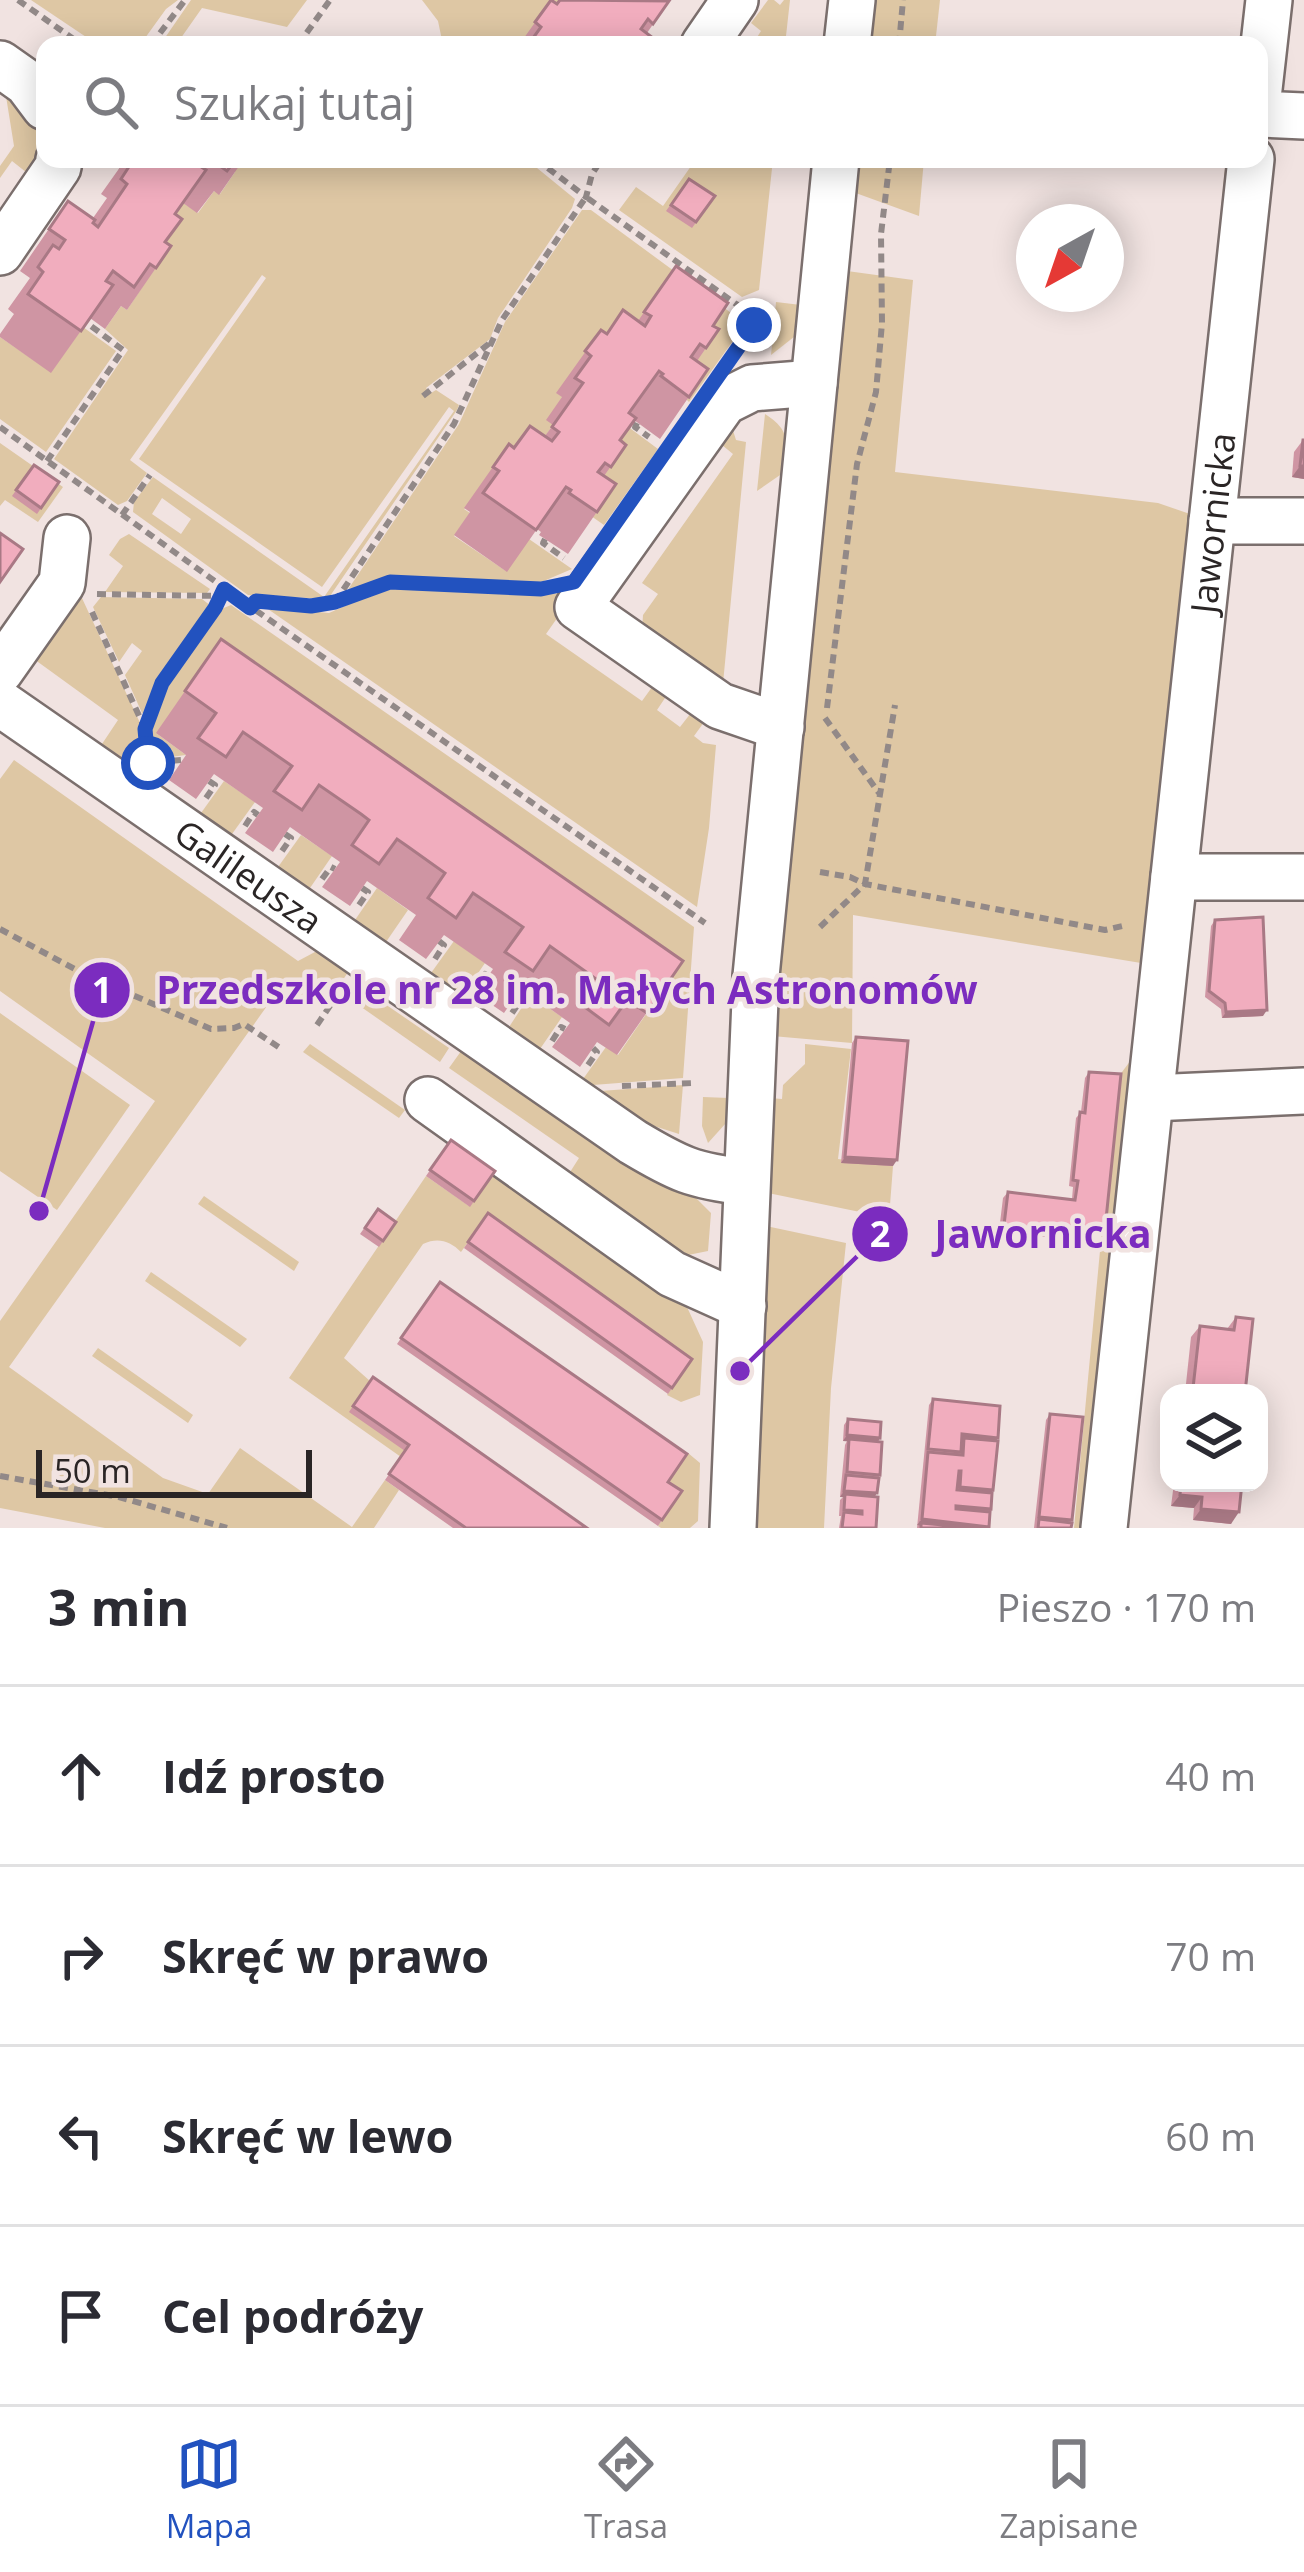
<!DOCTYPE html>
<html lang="pl">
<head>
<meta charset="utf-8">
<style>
  body { margin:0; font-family:"Open Sans",sans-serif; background:#f2f2f3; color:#2b2b33 }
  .controls { position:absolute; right:36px; bottom:36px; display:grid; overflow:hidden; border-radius:24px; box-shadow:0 6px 30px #0003 }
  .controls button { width:108px; height:108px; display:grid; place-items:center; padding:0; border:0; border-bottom:3px solid #e1e1e2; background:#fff; color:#2b2b33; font:60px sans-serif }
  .compass { position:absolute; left:1016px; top:204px; width:108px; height:108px; border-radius:50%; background:#fff; box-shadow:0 6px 30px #0003; rotate:220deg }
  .scale { position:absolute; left:36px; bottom:30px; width:276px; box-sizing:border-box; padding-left:12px; border:6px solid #2a2525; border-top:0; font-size:33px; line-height:42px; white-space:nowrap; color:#2a2525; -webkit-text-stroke:9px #f1e3e1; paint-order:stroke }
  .stop { position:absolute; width:36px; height:36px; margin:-27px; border:9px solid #2252bf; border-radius:50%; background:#fff }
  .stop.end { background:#2252bf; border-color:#fff; box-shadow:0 3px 12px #0008 }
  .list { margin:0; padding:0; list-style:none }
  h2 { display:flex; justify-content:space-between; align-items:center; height:156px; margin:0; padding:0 48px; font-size:51px }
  h2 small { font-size:39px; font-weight:400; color:#7c7c81 }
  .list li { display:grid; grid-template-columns:78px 1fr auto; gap:36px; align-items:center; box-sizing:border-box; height:180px; padding:0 48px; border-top:3px solid #e1e1e2 }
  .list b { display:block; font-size:45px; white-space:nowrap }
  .list em { font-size:39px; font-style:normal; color:#7c7c81 }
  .icon { flex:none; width:66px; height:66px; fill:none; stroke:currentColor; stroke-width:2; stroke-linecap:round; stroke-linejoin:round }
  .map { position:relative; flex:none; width:1304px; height:1528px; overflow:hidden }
  .search { position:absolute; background:#fff; box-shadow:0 6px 30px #0003; left:36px; right:36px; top:36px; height:132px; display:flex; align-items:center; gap:30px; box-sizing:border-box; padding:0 42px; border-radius:24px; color:#7c7c81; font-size:45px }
  .sheet { height:876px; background:#fff }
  nav { display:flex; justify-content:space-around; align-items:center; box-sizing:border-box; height:168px; border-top:3px solid #e1e1e2; background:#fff; font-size:33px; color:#7c7c81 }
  nav a { display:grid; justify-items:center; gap:6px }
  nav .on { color:#2252bf }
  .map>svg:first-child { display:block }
  .green { fill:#dec7a4; fill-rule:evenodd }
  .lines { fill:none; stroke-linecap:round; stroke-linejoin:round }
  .minor-casing { stroke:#7b6f6d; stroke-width:50 }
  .path { stroke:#928988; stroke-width:6; stroke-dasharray:9 6; stroke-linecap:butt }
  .minor { stroke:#fff; stroke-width:45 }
  .wall { fill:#cf95a3 }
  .shaded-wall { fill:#a97985 }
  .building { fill:#f1adbe; stroke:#a97985; stroke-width:3 }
  .route { stroke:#2252bf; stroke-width:15 }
  .labels { text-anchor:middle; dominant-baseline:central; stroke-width:9; stroke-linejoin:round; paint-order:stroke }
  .street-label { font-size:36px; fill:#2a2525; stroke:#f1e3e1 }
  .leader { fill:none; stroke:#7b2cbf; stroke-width:4.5 }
  .callout-dot { fill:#7b2cbf; stroke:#f1e3e1; stroke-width:4.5 }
  .mark-label { font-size:36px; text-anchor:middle; font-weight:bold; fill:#fff }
  .callout-label { font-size:39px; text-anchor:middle; font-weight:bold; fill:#7b2cbf; stroke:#f1e3e1; stroke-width:9; stroke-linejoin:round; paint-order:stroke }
</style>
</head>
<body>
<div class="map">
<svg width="1304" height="1528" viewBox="0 0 1304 1528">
  <rect width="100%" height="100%" fill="#f1e3e1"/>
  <g class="green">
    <path d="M31 0H178L166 9 140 45H98Z"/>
    <path d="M191 0H307L287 27 202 8 176 45H160Z"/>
    <path d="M422 0H582L528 45H443L438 21Z"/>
    <path d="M768 0H774L780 5 784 0H790L785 45H752L761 31 751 23Z"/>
    <path d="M872 0H940L935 45H868Z"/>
    <path d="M5 90C35 120 54 134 31 176L12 161 0 178V166L14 146Z"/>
    <path d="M235 159H526L575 199 572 208 498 318 490 339 426 388 431 393 436 390 459 405 457 410 328 599 248 595 133 512 134 502 153 477 324 597 454 411 449 407 322 587 139 459 266 278 262 275 130 460 147 473 127 501 118 505 54 459 128 350 105 329 121 306 127 310 141 289 176 198 198 213 214 191 220 194 235 172 229 168ZM162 498 191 519 181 534 152 514Z"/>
    <path d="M696 159H773L759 290 742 297 619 210 636 187 663 206Z"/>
    <path d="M856 159H924L919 216 853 192Z"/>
    <path d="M1226 159H1235L1086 1528H1074L1116 1080 1131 1060 1141 963 853 915 852 1043 772 1036 847 271 913 280 895 472 1158 503 1190 514Z"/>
    <path d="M582 210H591L738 318 740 331 689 402 677 390 615 353 562 397 553 425 523 469 464 509 470 513 454 536 506 571 529 539 572 569 539 583 391 576 345 594 459 424 505 322Z"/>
    <path d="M776 302 801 305 799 333 771 355Z"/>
    <path d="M83 327 116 351 46 452 0 419V337L51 372Z"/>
    <path d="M765 414C793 432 786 443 783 473L757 491Z"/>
    <path d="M729 418 736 440 746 442 722 694 642 630 643 615 658 594 642 583 733 454 711 436Z"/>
    <path d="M623 423 658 449 604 525 581 509Z"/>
    <path d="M0 443 63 487 38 522 5 500 0 506Z"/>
    <path d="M129 534 210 589 207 593 105 592 123 566 109 555 120 539Z"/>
    <path d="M388 587 574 594 546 634 642 701 655 683 669 692 657 710 680 727 694 709 707 718 694 736 703 743 716 745 709 828 697 907 265 607 329 613Z"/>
    <path d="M68 596H81L141 725 137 745 126 760 102 744 118 720 27 654Z"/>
    <path d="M101 597 202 599 211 606 159 682 147 714 142 713 125 675 142 651 132 643 119 662 93 607Z"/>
    <path d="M231 605 694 927 683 1078 593 1085 583 1079 606 1047 618 1055 653 1004 156 733 186 755 154 759 150 729 165 686 219 610Z"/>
    <path d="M14 760 298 961 330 944 355 962 336 990 318 978 304 999 282 985 9 1367 163 1478 208 1494 240 1448 352 1527 385 1480 399 1490 374 1528H105L0 1508V1321L155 1101 0 991V779Z"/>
    <path d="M224 781 255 802 232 834 201 813Z"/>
    <path d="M301 835 332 856 310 888 278 867Z"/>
    <path d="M377 888 408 910 386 942 355 920Z"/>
    <path d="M454 941 485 963 463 995 431 973Z"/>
    <path d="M364 968 395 989 385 1004 449 1048 440 1062 344 995Z"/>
    <path d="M530 995 562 1017 540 1049 509 1027Z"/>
    <path d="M0 1013 130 1105 57 1210 0 1171Z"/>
    <path d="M469 1040 697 1199 711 1213 708 1251 678 1257 565 1180 579 1158 449 1068Z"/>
    <path d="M310 1044 405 1110 399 1118 303 1052Z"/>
    <path d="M805 1044 851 1049 838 1159 893 1166 889 1218 768 1193 770 1098 782 1099 783 1085 805 1064Z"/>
    <path d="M683 1085 679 1134 651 1125 600 1091Z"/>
    <path d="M703 1097 729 1098 726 1123 708 1143 702 1126Z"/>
    <path d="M450 1141 687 1307 703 1342 700 1395 681 1402 667 1395 687 1365 484 1220 461 1252C450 1241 438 1237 423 1244L344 1358 370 1381 369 1383 405 1451 401 1457 289 1378 426 1176 469 1206 447 1146Z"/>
    <path d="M204 1196 299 1262 294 1271 198 1204Z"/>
    <path d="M766 1226 846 1243 831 1388 824 1528H752Z"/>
    <path d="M151 1272 247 1339 240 1347 145 1281Z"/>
    <path d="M98 1348 193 1415 188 1423 92 1356Z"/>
    <path d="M688 1453 700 1463 698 1521 690 1528H661L658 1526 677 1497 663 1488Z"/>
  </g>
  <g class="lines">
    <defs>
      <g id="minor">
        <path d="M704 45 735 0"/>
        <path d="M847 45 852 0"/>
        <path d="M0 64 27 83 45 107"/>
        <path d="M1259 89 1269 0"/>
        <path d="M1259 114 1304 116"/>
        <path d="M0 252 58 167 59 159"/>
        <path d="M1212 521H1304"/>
        <path d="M0 671 62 583 67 538"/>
        <path id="s1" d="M0 703 633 1142C678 1169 693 1176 746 1182"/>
        <path d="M781 727 720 706 578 607 724 402 752 388 814 383"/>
        <path d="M1174 877H1304"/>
        <path d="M1152 1098 1304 1091"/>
        <path d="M428 1100 672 1274 743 1306"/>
        <path d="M733 1528 756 976 836 159"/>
        <path id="s2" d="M1104 1528 1251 159"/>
      </g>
    </defs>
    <use href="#minor" class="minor-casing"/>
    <g class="path">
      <path d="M18 0 82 45"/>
      <path d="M151 45 185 0"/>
      <path d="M298 45 330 0"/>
      <path d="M899 45 903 0"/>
      <path d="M108 159 121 169 123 165"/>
      <path d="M536 159 586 197 592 174 602 159"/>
      <path d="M423 396 491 342"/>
      <path d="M637 423 635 427 649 437"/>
      <path d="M0 427 251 607 705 923"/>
      <path d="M47 461 123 350 83 320"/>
      <path d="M122 515 150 475"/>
      <path d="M545 539 543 543 564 558"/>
      <path d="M97 594 219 596"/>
      <path d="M335 602 454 424 502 320 586 197 736 304 765 319 753 325 735 351"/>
      <path d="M251 607 256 601 311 606 335 602 390 582 542 588"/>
      <path d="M92 612 145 729"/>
      <path d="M827 708 857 464 876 392 882 323 881 234 890 159"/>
      <path d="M825 718 879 793"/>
      <path d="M147 755C142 696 181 660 211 615 216 606 219 597 224 589"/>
      <path d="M157 762 182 760"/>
      <path d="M206 798 215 785 209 781"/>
      <path d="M245 826 254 812 258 815"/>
      <path d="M282 851 291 838 285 834"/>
      <path d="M820 872 850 877 865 884 895 705"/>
      <path d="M322 879 331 867 335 869"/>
      <path d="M359 905 368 892 362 888"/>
      <path d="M820 927 865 884 1105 930 1127 925"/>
      <path d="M0 929 84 974 211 1029 234 1028 244 1024 280 1048"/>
      <path d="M435 959 444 945 439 941"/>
      <path d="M475 987 485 974 488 976"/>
      <path d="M512 1013 521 1000 516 995"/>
      <path d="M317 1025 342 988"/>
      <path d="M552 1041 561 1027 565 1029"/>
      <path d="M588 1065 597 1052 593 1048"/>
      <path d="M622 1086 694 1083"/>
      <path d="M0 1476 119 1497 227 1528"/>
    </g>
    <use href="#minor" class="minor"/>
  </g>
  <g class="wall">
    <path d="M551 0 557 4 669 1 647 33 654 45H519Z"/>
    <path d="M117 159H244L219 195 214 191 197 213 183 203 175 214 165 242 171 246 127 310 121 306 105 329 90 318 51 373 0 337V334L14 314 8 309 30 278 20 271 68 201 93 218 107 198 101 194 123 163Z"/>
    <path d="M689 179 715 196 692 228 666 211Z"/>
    <path d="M676 266 713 326 706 348 697 361 708 369 660 439 634 420 620 440 626 445 604 476 616 484 568 554 539 535 541 532 537 529 507 572 454 535 470 512 464 508 509 444 514 448 545 436 553 425 546 420 562 397 556 393 601 330 607 334 638 321Z"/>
    <path d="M1303 440 1304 479 1292 477 1294 452Z"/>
    <path d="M34 465 59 482 37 514 12 496Z"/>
    <path d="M221 639 683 961 617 1055 597 1042 580 1067 552 1047 570 1023 521 988 504 1013 476 994 493 969 444 935 426 959 399 940 416 915 377 888 367 881 350 906 322 887 340 862 290 827 273 852 245 833 263 808 214 774 196 799 169 780 186 755 156 733Z"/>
    <path d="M1215 920 1263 1016 1222 1018 1221 1009 1205 997 1211 926Z"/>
    <path d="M856 1037 893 1166 841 1163 852 1043Z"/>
    <path d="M1089 1072 1105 1229 1101 1235 1071 1232 1067 1239 999 1231 1003 1198 1008 1192 1072 1199 1073 1187 1069 1186 1076 1118 1081 1112 1085 1078Z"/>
    <path d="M451 1140 495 1171 470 1207 426 1176Z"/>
    <path d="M378 1209 396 1222 379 1247 360 1234Z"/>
    <path d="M488 1213 692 1359 668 1394 464 1248Z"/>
    <path d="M440 1282 668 1482 682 1491 658 1526 397 1344Z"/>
    <path d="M1236 1317 1245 1393H1185L1191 1337 1200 1326 1227 1329Z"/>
    <path d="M373 1377 587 1528H453L385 1480 405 1451 349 1412Z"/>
    <path d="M933 1399 996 1440 989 1528H917L929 1405Z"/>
    <path d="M1050 1414 1072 1520 1070 1523 1071 1528H1034L1046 1420Z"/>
    <path d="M848 1419 880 1438 878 1442 879 1478 875 1497 876 1528H839L841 1516H839L840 1500 843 1497H840L845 1445 847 1441H843L844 1425Z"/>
    <path d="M1174 1483H1242L1231 1524 1193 1520 1194 1508 1171 1506Z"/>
  </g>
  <g class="shaded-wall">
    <path d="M1300 466H1304V479L1292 477Z"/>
    <path d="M1267 1010 1263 1016 1222 1018 1226 1012Z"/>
    <path d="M845 1157 897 1160 893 1166 841 1163Z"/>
    <path d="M1004 1225 1071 1233 1067 1239 999 1231Z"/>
    <path d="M1072 1226 1105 1229 1101 1235 1068 1232Z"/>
    <path d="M1193 1388 1241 1393H1189Z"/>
    <path d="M962 1434 998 1438 994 1444 964 1438 962 1441Z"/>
    <path d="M847 1435 880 1438 876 1444 843 1441Z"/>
    <path d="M960 1487 993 1490 989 1496 956 1493Z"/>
    <path d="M844 1491 877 1493 873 1499 840 1497Z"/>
    <path d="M1180 1495 1202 1497 1194 1508 1171 1506Z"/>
    <path d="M1201 1509 1239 1512 1231 1524 1193 1520Z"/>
    <path d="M922 1519 989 1528H940L917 1525Z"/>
  </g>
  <g class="building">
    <path d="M551 0 557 4 560 0 669 1 653 24 648 19 641 29 657 41 654 45H528L541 27 535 22Z"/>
    <path d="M134 159H203L198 165 206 170 175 214 182 219 165 242 171 246 156 268 150 264 134 287 113 271 106 281 113 285 81 331 28 294 43 272 38 267 53 245 59 249 65 240 49 229 68 201 95 220 93 223 98 227 127 184 121 179Z"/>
    <path d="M210 159H236L227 171Z"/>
    <path d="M689 179 715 196 696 222 671 205Z"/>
    <path d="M676 266 728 303 713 326 719 329 706 348 700 344 691 357 708 369 689 397 661 376 663 374 659 371 629 413 636 418 620 440 626 445 611 467 605 463 598 472 616 484 597 512 569 493 571 490 566 487 536 530 483 493 499 471 493 467 509 444 514 448 530 426 552 441 559 432 552 427 583 383 575 378 591 356 585 351 601 330 607 334 623 310 645 326 651 316 644 312Z"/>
    <path d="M1303 440H1304V466H1300Z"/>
    <path d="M34 465 59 482 41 508 16 490Z"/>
    <path d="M0 533 23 549 0 582Z"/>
    <path d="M221 639 683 961 647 1013 627 1000 609 1025 582 1005 599 981 550 946 533 971 505 952 523 927 473 893 456 918 428 898 445 873 407 846 397 839 379 864 352 845 369 820 361 814 319 785 302 810 274 791 292 766 243 732 226 757 198 738 216 713 185 691Z"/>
    <path d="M1263 917 1267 1010 1226 1012 1225 1003 1209 991 1215 920Z"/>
    <path d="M856 1037 908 1041 897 1160 845 1157Z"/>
    <path d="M1089 1072 1121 1074 1105 1229 1072 1226 1071 1233 1004 1225 1008 1192 1075 1200 1078 1181 1073 1180 1080 1112 1085 1113Z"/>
    <path d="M451 1140 495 1171 474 1201 430 1170Z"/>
    <path d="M378 1209 396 1222 383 1241 365 1228Z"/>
    <path d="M488 1213 692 1359 672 1388 468 1242Z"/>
    <path d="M440 1282 687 1454 668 1482 682 1491 662 1520 401 1338Z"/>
    <path d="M1236 1317 1253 1319 1245 1393 1193 1388 1200 1326 1234 1330Z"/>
    <path d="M373 1377 587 1528H466L389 1474 409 1445 353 1406Z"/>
    <path d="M933 1399 1000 1406 998 1438 962 1434 961 1452 928 1449Z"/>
    <path d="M1050 1414 1083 1417 1072 1520 1039 1517Z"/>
    <path d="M848 1419 881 1422 880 1438 847 1435Z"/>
    <path d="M964 1438 998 1441 993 1490 960 1487 961 1471H959L957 1490 992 1493 991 1509 956 1506V1509L990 1512 989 1527 922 1519 928 1452 963 1455Z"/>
    <path d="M849 1439 882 1442 880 1475 847 1472Z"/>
    <path d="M846 1475 879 1478 877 1493 844 1491Z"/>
    <path d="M1181 1483H1242L1239 1512 1201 1509 1202 1497 1180 1495Z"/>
    <path d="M845 1494 878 1497 876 1528H842L844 1512 862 1514V1511L844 1510Z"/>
    <path d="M1039 1519 1072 1523 1071 1528H1038Z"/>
    <path d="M921 1523 954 1526V1528H921Z"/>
  </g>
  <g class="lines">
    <path class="route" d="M148 763 145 729 162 683 215 608 224 589 250 608 256 601 311 606 335 602 390 582 541 589 574 582 754 325"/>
  </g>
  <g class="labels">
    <g class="street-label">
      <text stroke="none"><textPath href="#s2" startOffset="1011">Jawornicka</textPath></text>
      <text stroke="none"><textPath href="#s1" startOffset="303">Galileusza</textPath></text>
    </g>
  </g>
  <path class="leader" d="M39 1211L102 990M740 1371L880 1234"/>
  <g class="callout-dot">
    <circle cx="39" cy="1211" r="12"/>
    <circle cx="740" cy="1371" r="12"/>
    <circle cx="102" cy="990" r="30"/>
    <circle cx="880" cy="1234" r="30"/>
  </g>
  <g class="mark-label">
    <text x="102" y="1003">1</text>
    <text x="880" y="1247">2</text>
  </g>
  <g class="callout-label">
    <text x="567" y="1004">Przedszkole nr 28 im. Małych Astronomów</text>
    <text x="1043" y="1248">Jawornicka</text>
  </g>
</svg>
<div class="controls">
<button><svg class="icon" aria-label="layers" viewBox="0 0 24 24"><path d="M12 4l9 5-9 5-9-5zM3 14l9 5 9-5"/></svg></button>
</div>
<svg class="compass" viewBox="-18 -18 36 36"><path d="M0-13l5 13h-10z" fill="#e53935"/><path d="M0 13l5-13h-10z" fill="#7c7c81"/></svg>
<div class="scale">50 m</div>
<div class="stop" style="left:148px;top:763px"></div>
<div class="stop end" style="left:754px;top:325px"></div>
<div class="search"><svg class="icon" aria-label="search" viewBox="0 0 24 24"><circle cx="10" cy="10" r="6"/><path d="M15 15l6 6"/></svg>Szukaj tutaj</div>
</div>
<section class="sheet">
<h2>3 min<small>Pieszo · 170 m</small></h2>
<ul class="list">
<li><svg class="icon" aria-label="ahead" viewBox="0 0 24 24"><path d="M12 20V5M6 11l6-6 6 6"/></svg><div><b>Idź prosto</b></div><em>40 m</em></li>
<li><svg class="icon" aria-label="right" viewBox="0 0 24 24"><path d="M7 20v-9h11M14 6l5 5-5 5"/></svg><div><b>Skręć w prawo</b></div><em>70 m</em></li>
<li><svg class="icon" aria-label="left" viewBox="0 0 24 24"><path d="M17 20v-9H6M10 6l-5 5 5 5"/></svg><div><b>Skręć w lewo</b></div><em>60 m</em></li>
<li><svg class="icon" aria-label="arrive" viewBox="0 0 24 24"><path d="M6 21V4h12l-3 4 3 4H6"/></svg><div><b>Cel podróży</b></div></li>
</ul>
</section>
<nav>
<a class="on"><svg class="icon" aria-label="map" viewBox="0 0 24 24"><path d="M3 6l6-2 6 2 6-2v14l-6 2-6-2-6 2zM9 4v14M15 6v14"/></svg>Mapa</a>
<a><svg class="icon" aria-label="directions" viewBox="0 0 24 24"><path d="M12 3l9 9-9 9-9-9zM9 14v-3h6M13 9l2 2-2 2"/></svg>Trasa</a>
<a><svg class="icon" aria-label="saved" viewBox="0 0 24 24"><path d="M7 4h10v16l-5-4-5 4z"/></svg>Zapisane</a>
</nav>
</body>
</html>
